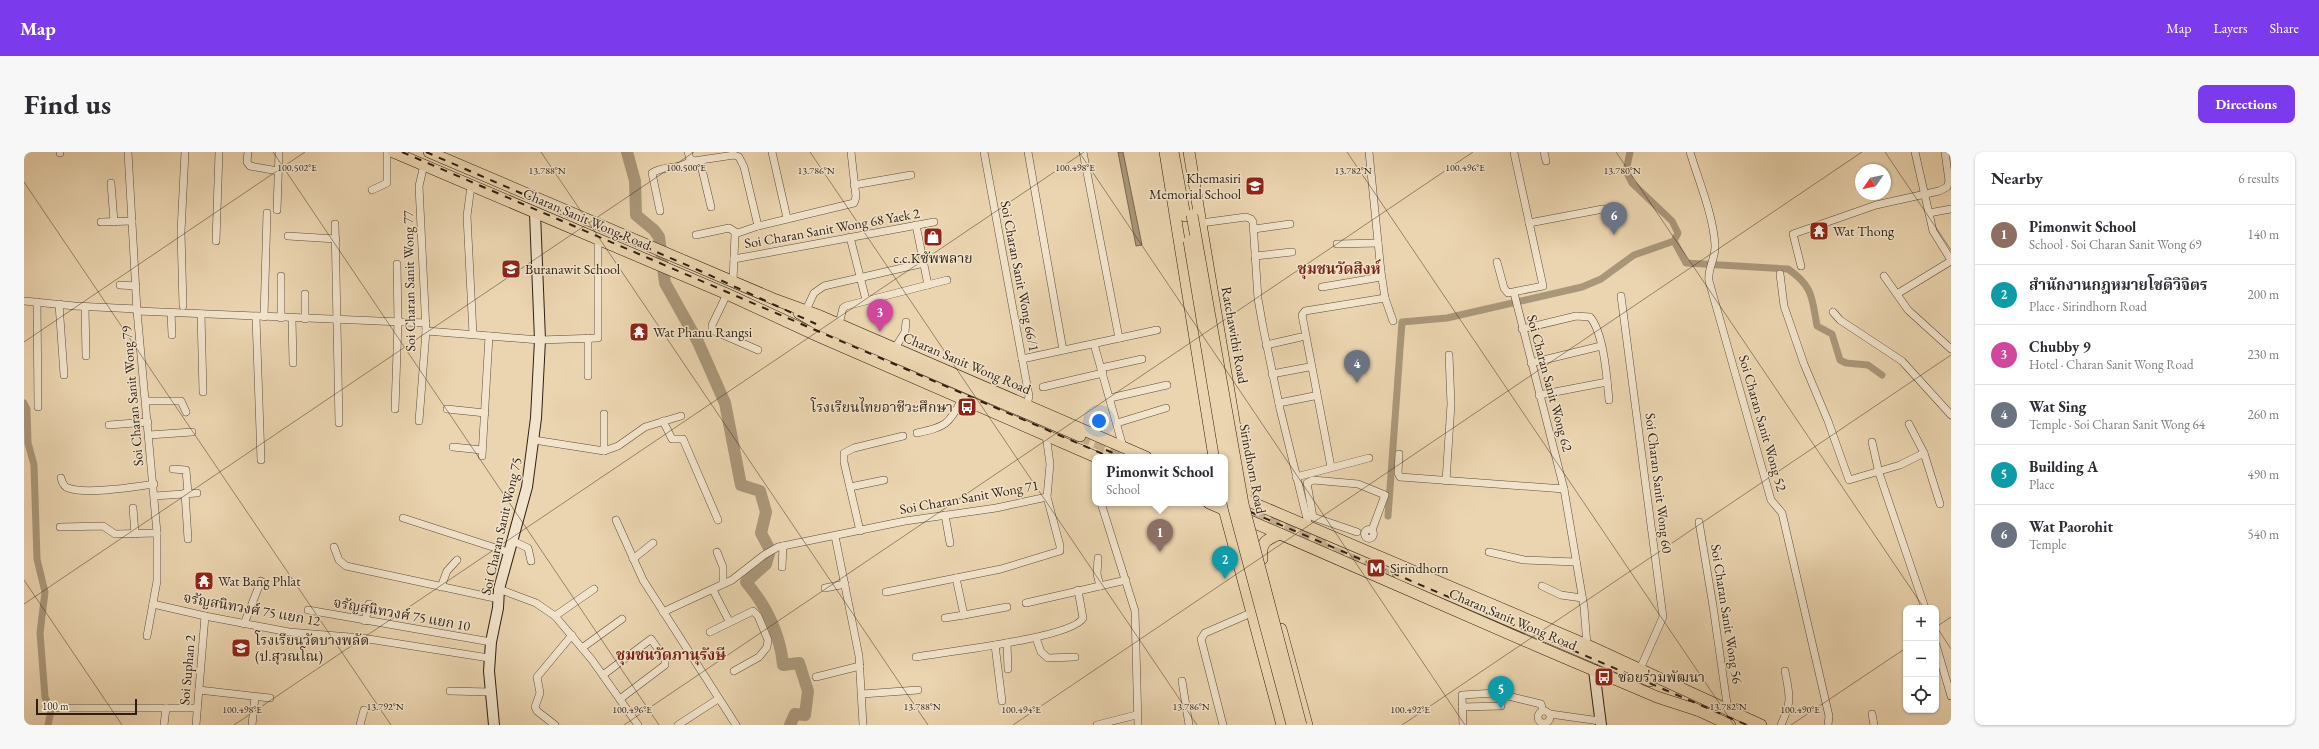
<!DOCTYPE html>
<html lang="en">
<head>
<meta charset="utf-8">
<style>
  body { margin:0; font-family:"EB Garamond","Noto Serif Thai",serif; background:#f7f7f7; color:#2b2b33 }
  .controls { position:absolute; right:12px; bottom:12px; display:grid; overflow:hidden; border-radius:8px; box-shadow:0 1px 3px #0004 }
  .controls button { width:36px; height:36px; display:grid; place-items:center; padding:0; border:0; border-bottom:1px solid #e1e1e2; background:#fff; color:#2b2b33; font:20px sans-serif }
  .compass { position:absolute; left:1831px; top:12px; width:36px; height:36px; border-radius:50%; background:#fff; box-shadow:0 1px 3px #0004; rotate:236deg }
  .scale { position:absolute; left:12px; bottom:10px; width:101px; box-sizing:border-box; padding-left:4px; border:2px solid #2d1e11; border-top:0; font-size:11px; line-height:14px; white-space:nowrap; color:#2d1e11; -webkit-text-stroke:3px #f2e4cc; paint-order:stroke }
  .you { position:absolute; left:1075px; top:269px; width:14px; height:14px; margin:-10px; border:3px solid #fff; border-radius:50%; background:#1a73e8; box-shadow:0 0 0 6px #1a73e833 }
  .badge { display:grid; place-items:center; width:26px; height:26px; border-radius:50%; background:#7c3aed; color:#fff; font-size:13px; font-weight:700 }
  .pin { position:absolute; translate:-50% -33px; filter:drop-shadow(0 1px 2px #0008) }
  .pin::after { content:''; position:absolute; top:21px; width:14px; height:12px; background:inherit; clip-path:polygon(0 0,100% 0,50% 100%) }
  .popup { position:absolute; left:1068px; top:302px; width:136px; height:52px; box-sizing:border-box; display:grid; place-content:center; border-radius:8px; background:#fff; filter:drop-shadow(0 1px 3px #0005); font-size:13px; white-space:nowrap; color:#7c7c81 }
  .popup b { font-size:15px; color:#2b2b33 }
  .popup::after { content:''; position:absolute; left:50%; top:100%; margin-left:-8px; border:8px solid transparent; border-top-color:#fff }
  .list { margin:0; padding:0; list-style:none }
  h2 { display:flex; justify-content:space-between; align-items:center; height:52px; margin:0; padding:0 16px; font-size:17px }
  h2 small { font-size:13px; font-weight:400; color:#7c7c81 }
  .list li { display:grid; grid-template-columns:26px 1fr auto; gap:12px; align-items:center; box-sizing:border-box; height:60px; padding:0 16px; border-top:1px solid #e1e1e2 }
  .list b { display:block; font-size:15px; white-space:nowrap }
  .list p { margin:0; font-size:13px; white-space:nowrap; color:#7c7c81 }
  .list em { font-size:13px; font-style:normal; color:#7c7c81 }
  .icon { flex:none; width:22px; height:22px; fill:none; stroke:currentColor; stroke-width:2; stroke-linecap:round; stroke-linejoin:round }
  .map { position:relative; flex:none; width:1927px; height:573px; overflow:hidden; border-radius:8px }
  header { display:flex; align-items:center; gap:24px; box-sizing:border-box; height:56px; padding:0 20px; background:#7c3aed; color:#fff }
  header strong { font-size:19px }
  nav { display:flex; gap:22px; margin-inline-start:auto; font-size:14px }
  .intro { display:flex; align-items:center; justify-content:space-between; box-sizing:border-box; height:96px; padding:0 24px }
  h1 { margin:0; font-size:28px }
  .button { padding:10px 18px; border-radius:8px; background:#7c3aed; color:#fff; font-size:14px; font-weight:700 }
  main { display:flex; gap:24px; padding:0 24px }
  aside { flex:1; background:#fff; border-radius:8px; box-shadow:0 1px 3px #0004 }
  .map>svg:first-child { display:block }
  .water { fill:#aa977a; stroke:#786750 }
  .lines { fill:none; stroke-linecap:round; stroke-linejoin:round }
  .canal { stroke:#aa977a; stroke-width:7 }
  .river { stroke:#aa977a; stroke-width:12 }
  .primary-tunnel { stroke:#c5b090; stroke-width:11; stroke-dasharray:11 5.5; stroke-linecap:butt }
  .street-casing { stroke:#5c4c39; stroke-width:8 }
  .secondary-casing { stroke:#2d1e11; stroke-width:12 }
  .primary-casing { stroke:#2d1e11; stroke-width:12 }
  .street { stroke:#f2e4cc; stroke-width:7 }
  .secondary { stroke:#f2e4cc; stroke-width:10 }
  .primary { stroke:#ebd5b0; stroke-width:11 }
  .rail { stroke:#2d1e11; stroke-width:2; stroke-dasharray:7 7; stroke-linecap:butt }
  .primary-bridge-casing { stroke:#2d1e11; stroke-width:12; stroke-linecap:butt }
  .primary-bridge { stroke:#ebd5b0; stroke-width:11 }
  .ticks { fill:none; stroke:#2d1e11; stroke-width:1; stroke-opacity:0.45 }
  .labels { text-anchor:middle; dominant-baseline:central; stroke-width:3; stroke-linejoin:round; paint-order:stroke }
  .poi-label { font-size:14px; fill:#2d1e11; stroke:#f2e4cc; text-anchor:start }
  .street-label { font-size:14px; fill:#2d1e11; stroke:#f2e4cc }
  .neighbourhood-label { font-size:15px; font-weight:bold; fill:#7a1f14; stroke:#f2e4cc }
  .ticks-label { font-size:10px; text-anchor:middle; fill:#2d1e11; stroke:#f2e4cc; stroke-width:3; stroke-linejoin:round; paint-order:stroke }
</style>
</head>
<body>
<header>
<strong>Map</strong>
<nav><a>Map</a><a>Layers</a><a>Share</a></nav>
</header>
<div class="intro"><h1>Find us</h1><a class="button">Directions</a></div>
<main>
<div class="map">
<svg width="1927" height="573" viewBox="0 0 1927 573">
  <rect width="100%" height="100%" fill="#ebd5b0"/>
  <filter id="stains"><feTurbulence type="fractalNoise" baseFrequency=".005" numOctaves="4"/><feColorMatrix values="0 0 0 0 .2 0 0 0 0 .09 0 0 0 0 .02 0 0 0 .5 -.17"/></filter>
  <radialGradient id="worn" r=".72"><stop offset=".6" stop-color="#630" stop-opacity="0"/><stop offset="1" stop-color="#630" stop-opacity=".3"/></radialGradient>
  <path class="water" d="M1094 0H1099L1118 93 1112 94Z"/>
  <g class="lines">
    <g class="canal">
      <path d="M1650 89 1662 111 1764 117C1789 134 1788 146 1793 174L1808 182 1816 208 1822 211 1844 213 1858 223"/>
      <path d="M0 251 3 257 4 291 10 313 13 407 21 440 16 481 21 545 27 559 24 573"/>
      <path d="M1364 364 1378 170 1423 166 1558 135 1577 127 1610 103 1650 89 1654 81 1648 69 1608 31 1602 19 1606 0"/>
    </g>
    <path class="river" d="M603 0 611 29 612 63 630 78 635 85 641 131 674 190 701 251 717 333 736 339 742 360 737 381 746 398 742 412 722 430C743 455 756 481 759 513L775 511 784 539 781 563 771 562 766 573"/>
    <g class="primary-tunnel">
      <path d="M1056 284 1105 305"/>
      <path d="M1201 346 1305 391"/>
      <path d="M1294 393 1369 425"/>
    </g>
    <defs>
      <g id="street">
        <path d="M36 0V1"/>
        <path d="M104 0 113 159 133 381V429L123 484"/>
        <path d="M224 0 223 10 226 14 254 19"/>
        <path d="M664 0 666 7 670 9 710 3 715 5 720 15 734 74 711 82 709 129"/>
        <path d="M748 0 763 66"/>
        <path d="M960 0 1005 244 1003 253"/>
        <path d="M1004 0 1039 198"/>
        <path d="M1059 0 1095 186"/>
        <path d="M1345 0 1357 120 1361 146 1369 169"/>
        <path d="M1520 0 1522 9"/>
        <path d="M1666 0C1675 30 1689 62 1691 93 1692 106 1683 117 1685 129L1747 348 1758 361 1805 564 1804 573"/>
        <path d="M1891 0 1909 79 1927 108"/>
        <path d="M676 9 687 55"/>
        <path d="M87 31 90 70"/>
        <path d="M830 33 887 23"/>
        <path d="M447 34 443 64 449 182"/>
        <path d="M348 38 363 31V0"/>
        <path d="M253 58 255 0"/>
        <path d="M636 59 628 21C639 13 658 18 667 8"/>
        <path d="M1905 61 1927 57"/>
        <path d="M77 70 108 69"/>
        <path d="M1177 71 1222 65 1227 67 1229 70 1234 147 1239 175 1256 257 1285 375"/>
        <path d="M1505 71 1579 57"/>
        <path d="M311 72 315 271"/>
        <path d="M892 73 904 133"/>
        <path d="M734 74 830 51 832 45 827 0"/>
        <path d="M1230 77 1266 72"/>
        <path d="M672 83 705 76 713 81"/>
        <path d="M264 84 312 87"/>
        <path d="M826 85 842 148"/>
        <path d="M192 89 195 0"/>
        <path d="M1313 92 1354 91"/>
        <path d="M1231 104 1268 100"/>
        <path d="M710 107 910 70"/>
        <path d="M1473 110 1480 136 1484 141 1519 134 1490 1"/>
        <path d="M1777 114 1769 82 1852 53 1915 39 1923 35 1925 29 1921 0"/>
        <path d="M1756 122 1760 154 1780 212 1804 269 1825 328 1876 313 1900 301"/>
        <path d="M257 124V166"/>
        <path d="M1860 124 1884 158 1927 197"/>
        <path d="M96 133 112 134"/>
        <path d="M1298 135 1357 125"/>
        <path d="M1490 141 1540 337 1560 455 1563 493"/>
        <path d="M703 142 688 173V178L734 198"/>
        <path d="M1873 142 1927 109"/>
        <path d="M1597 144 1639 465 1616 517"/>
        <path d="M0 149 51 154 113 157"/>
        <path d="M13 150 14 255"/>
        <path d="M35 152 40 223"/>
        <path d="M159 154 157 80 161 0"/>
        <path d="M61 155 62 204"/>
        <path d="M782 158 790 141 800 134 900 111"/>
        <path d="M113 159 402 171"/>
        <path d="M1809 160 1816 168 1878 209 1927 263"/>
        <path d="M147 161 148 183"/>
        <path d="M177 162 179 240"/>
        <path d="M232 165 237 308"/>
        <path d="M240 165 243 61"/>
        <path d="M268 167 269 211"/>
        <path d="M281 167V142"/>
        <path d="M815 172 819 156 822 154 923 128"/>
        <path d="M1498 177 1552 164 1566 165C1580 181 1583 227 1585 248"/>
        <path d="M402 179 516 188 574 186V87"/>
        <path d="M564 186V224"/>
        <path d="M1070 192 1099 295"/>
        <path d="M1242 193 1277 185"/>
        <path d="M871 196 881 180 882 170"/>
        <path d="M998 207 1133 178"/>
        <path d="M1507 211 1577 194"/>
        <path d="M1077 216 1118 207"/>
        <path d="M1248 222 1285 215"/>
        <path d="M1019 235 1079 221"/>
        <path d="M1515 243 1583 230"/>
        <path d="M1086 246 1143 233"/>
        <path d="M122 249H157L162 260"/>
        <path d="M1255 251 1290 244"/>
        <path d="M371 257 374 170 373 112"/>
        <path d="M423 257 461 261"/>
        <path d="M395 269 402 179 395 34 400 13"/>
        <path d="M639 269 648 287H659L694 368"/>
        <path d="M1093 271 1142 256"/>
        <path d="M1885 272 1900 301 1916 352"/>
        <path d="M85 273 124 270"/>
        <path d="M893 281C921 275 925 273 938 247"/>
        <path d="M125 283 168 280"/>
        <path d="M510 288 580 299 594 294 621 275 657 264"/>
        <path d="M1848 290 1855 321 1901 456"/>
        <path d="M429 295 458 298"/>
        <path d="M580 299V262"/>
        <path d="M1375 302 1374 321 1376 325 1540 337"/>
        <path d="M458 304 465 184"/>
        <path d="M1307 315 1278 163 1281 159 1361 146"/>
        <path d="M149 317 162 318 164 341"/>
        <path d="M1272 325 1345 306"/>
        <path d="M37 326C38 330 40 335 44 336 62 343 110 335 130 332"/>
        <path d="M1422 329 1427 252 1425 203"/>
        <path d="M826 335 860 328"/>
        <path d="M161 341 164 387"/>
        <path d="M131 344 173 341"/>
        <path d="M1077 351 1111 459 1114 573"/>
        <path d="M109 356 111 382"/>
        <path d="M921 363 926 391"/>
        <path d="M379 366 484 400"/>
        <path d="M592 368 619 428 712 573"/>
        <path d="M1675 370 1689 454 1704 559"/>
        <path d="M36 375 79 374 91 382 133 381"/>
        <circle cx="1345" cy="382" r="4.5"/>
        <path d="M836 379 820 310V301L830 296 879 284"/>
        <path d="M1333 380 1289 365 1283 331 1289 328 1334 332 1361 343 1348 378"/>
        <path d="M811 384 835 504 839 573"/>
        <path d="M487 388 504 396 507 409"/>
        <path d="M310 395 315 408 322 414 475 447"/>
        <path d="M693 400 699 415V432"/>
        <path d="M1465 400 1500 408 1552 410"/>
        <path d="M1074 406 1073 422 1076 434"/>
        <path d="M609 407 629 391"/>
        <path d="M758 415 759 394"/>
        <path d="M932 426 940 463 983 455"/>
        <path d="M1518 434 1537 443 1558 446"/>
        <path d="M417 435 423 419 433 408"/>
        <path d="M801 436 821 432"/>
        <path d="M475 437 512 451 531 464 568 508 614 573"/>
        <path d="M689 438 705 469"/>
        <path d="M862 440 977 417 1036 399V394L1023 345 1026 312 1022 283"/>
        <path d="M1002 451 1102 428"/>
        <path d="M129 452 181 464 265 480 338 486 465 506"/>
        <path d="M284 458 467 490"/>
        <path d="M639 460 708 428 740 403 754 395 881 369 972 356 1023 345"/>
        <path d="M531 464 570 437"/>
        <path d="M921 466 940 463"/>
        <path d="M341 469 345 452"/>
        <path d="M220 472 237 429"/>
        <path d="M686 480 729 459 734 464 744 488 743 495 735 505 710 519"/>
        <path d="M1012 486 1017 500 1024 506 1051 505"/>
        <path d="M983 491 984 517"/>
        <path d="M971 493 978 549"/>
        <path d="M1912 493 1927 544"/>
        <path d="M558 496 598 467"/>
        <path d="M892 505C919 500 1049 486 1059 466L1054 438"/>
        <path d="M579 523 627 487 641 507V513L596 547"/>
        <path d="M792 525 836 514"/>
        <path d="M1158 529 1165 573"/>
        <path d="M175 538 246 546"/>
        <path d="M426 539 466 540"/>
        <path d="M838 542 894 538"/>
        <path d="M1438 555 1477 554 1478 542"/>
        <path d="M34 556H173"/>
        <circle cx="1520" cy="565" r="6"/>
        <path d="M1526 562 1576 569"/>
        <path d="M1848 562 1850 573"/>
        <path d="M140 573 142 556"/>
        <path d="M172 573 181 464"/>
        <path d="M228 573 231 545"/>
        <path d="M336 573 340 558"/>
        <path d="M531 573 513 559 511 555 516 541 513 525 548 483"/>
        <path d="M654 573 694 547"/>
        <path d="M1073 573 1112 563"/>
        <path d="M1199 573 1177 487 1181 481 1227 461"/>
        <path d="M1439 573 1438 543 1472 541 1517 552 1519 559"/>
        <path d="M1757 573C1768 549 1766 545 1761 519"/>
      </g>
      <g id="secondary">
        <path d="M1570 518 1577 573"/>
        <path d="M470 573 465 519 467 490 474 456 475 437 503 335 512 266 516 188 511 61"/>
      </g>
      <g id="primary">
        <path d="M369 0 703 142 794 184 1072 305"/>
        <path d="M405 0 752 148 796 164 1122 305"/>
        <path d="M1141 0 1190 305"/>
        <path d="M1149 0 1161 64"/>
        <path d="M1165 0 1222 341"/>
        <path d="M775 161 794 172 1056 284"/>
        <path d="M1201 339 1563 493 1737 573"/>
        <path d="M1185 351 1520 497 1633 545 1673 558"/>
        <path d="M1199 353 1258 573"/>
        <path d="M1238 407C1236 391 1242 387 1256 382"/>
        <path d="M1374 421 1626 529"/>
        <path d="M1257 477 1283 573"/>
        <path d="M1667 555 1706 573"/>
      </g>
    </defs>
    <use href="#street" class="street-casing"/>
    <use href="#secondary" class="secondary-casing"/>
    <use href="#primary" class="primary-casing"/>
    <use href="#street" class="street"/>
    <use href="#secondary" class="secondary"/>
    <use href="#primary" class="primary"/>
    <g class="rail">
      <path d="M378 0 1086 305"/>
      <path d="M402 0 681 121 792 172"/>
      <path d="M1082 298 1099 305"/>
      <path d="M1201 349 1723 573"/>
    </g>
    <defs>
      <g id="primary-bridge">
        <path d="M1168 63 1219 352 1277 573"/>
        <path d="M1165 89 1209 353 1268 573"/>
      </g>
    </defs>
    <use href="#primary-bridge" class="primary-bridge-casing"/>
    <use href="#primary-bridge" class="primary-bridge"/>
  </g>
  <path class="ticks" d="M249 0 635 573M517 0 904 573M786 0 1173 573M1055 0 1441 573M1323 0 1710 573M1592 0 1900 456M1861 0 1927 98M0 30 367 573M0 190 281 0M0 428 98 573M0 452 670 0M1912 474 1927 497M1912 475 1927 465M210 573 1060 0M600 573 1449 0M989 573 1838 0M1378 573 1927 203M1767 573 1882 496"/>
  <defs>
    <symbol id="school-square" viewBox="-11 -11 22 22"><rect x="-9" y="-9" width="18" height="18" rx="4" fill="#8f2418" stroke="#f2e4cc"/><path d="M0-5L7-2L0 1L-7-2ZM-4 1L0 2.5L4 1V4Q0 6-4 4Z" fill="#fff"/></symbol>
    <symbol id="temple-square" viewBox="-11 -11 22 22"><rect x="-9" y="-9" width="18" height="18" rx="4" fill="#8f2418" stroke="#f2e4cc"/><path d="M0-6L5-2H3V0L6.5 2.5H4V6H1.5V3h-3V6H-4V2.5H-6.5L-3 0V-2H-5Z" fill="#fff"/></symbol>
    <symbol id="shop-square" viewBox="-11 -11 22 22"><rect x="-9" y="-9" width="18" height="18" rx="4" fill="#8f2418" stroke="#f2e4cc"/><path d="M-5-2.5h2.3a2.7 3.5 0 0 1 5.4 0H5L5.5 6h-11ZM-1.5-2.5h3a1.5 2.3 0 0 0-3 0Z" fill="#fff"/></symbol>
    <symbol id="bus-square" viewBox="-11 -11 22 22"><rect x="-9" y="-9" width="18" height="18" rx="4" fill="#8f2418" stroke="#f2e4cc"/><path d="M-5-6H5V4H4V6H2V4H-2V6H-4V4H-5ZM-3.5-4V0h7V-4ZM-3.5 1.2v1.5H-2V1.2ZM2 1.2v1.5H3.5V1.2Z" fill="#fff"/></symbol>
    <symbol id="metro-square" viewBox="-11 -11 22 22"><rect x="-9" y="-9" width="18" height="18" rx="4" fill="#8f2418" stroke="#f2e4cc"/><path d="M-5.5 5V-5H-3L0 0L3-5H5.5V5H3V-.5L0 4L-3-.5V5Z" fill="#fff"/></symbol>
  </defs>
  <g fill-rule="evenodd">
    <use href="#school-square" x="1220" y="23" width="22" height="22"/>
    <use href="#temple-square" x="1784" y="68" width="22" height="22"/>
    <use href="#shop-square" x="898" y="74" width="22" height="22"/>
    <use href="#school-square" x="476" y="106" width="22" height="22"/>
    <use href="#temple-square" x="604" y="169" width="22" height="22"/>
    <use href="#bus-square" x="932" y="244" width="22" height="22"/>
    <use href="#metro-square" x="1341" y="405" width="22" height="22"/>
    <use href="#temple-square" x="169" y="418" width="22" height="22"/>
    <use href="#school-square" x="206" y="485" width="22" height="22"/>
    <use href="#bus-square" x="1569" y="514" width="22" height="22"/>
  </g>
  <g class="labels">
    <g class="poi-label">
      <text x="1217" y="26" text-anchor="end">Khemasiri<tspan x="1217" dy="16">Memorial School</tspan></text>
      <text x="1809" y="79">Wat Thong</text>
      <text x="909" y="106" text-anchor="middle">c.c.Kซัพพลาย</text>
      <text x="501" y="117">Buranawit School</text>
      <text x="629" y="180">Wat Phanu Rangsi</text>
      <text x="929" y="255" text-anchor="end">โรงเรียนไทยอาชีวะศึกษา</text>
      <text x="1366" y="416">Sirindhorn</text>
      <text x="194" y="429">Wat Bang Phlat</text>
      <text x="231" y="488">โรงเรียนวัดบางพลัด<tspan x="231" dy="16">(ป.สุวณโณ)</tspan></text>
      <text x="1594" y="525">ซอยร่วมพัฒนา</text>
    </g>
    <g class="street-label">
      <text transform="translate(563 67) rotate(23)">Charan Sanit Wong Road</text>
      <text transform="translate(808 76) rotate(-10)">Soi Charan Sanit Wong 68 Yaek 2</text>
      <text transform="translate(996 124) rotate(79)">Soi Charan Sanit Wong 66/1</text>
      <text transform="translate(385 129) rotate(-91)">Soi Charan Sanit Wong 77</text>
      <text transform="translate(1211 183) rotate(80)">Ratchawithi Road</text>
      <text transform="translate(943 211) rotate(23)">Charan Sanit Wong Road</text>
      <text transform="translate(1526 231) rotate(75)">Soi Charan Sanit Wong 62</text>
      <text transform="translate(108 244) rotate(-95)">Soi Charan Sanit Wong 79</text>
      <text transform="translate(1739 271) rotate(74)">Soi Charan Sanit Wong 52</text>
      <text transform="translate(1229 317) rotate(79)">Sirindhorn Road</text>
      <text transform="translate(1635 331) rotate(83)">Soi Charan Sanit Wong 60</text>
      <text transform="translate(945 345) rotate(-10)">Soi Charan Sanit Wong 71</text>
      <text transform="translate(477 374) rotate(-77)">Soi Charan Sanit Wong 75</text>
      <text transform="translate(228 457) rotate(10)">จรัญสนิทวงศ์ 75 แยก 12</text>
      <text transform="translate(378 462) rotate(10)">จรัญสนิทวงศ์ 75 แยก 10</text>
      <text transform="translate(1703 462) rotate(81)">Soi Charan Sanit Wong 56</text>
      <text transform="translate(1489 467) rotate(23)">Charan Sanit Wong Road</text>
      <text transform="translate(163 518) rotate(-85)">Soi Suphan 2</text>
    </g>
    <g class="neighbourhood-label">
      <text x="1315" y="116">ชุมชนวัดสิงห์</text>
      <text x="647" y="502">ชุมชนวัดภานุรังษี</text>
    </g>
  </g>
  <g class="ticks-label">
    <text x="273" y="19">100.502°E</text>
    <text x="662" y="19">100.500°E</text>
    <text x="1051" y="19">100.498°E</text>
    <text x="1441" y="19">100.496°E</text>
    <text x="523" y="22">13.788°N</text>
    <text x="792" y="22">13.786°N</text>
    <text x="1329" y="22">13.782°N</text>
    <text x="1598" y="22">13.780°N</text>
    <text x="361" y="558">13.792°N</text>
    <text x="898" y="558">13.788°N</text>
    <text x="1167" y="558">13.786°N</text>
    <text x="1704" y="558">13.782°N</text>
    <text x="218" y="561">100.498°E</text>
    <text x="608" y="561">100.496°E</text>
    <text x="997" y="561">100.494°E</text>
    <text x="1386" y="561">100.492°E</text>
    <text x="1776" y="561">100.490°E</text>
  </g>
  <rect width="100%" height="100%" filter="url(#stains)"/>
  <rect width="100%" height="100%" fill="url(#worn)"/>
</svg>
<div class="controls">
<button>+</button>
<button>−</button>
<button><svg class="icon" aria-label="locate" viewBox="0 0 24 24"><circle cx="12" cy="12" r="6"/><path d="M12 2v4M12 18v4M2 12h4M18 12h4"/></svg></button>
</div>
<svg class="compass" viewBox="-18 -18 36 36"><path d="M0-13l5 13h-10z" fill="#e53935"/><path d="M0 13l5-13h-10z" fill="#7c7c81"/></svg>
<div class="scale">100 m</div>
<div class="you"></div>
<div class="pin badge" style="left:1136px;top:400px;background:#8d6e63">1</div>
<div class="popup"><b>Pimonwit School</b>School</div>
<div class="pin badge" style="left:1201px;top:427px;background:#0f9aa8">2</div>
<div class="pin badge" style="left:856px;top:180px;background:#d1479c">3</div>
<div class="pin badge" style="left:1333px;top:231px;background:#6b7280">4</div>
<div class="pin badge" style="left:1477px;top:557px;background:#0f9aa8">5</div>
<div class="pin badge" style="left:1590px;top:83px;background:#6b7280">6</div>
</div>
<aside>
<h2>Nearby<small>6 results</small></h2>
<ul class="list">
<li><span class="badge" style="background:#8d6e63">1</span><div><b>Pimonwit School</b><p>School · Soi Charan Sanit Wong 69</p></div><em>140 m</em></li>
<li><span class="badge" style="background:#0f9aa8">2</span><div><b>สำนักงานกฎหมายโชติวิจิตร</b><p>Place · Sirindhorn Road</p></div><em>200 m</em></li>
<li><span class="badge" style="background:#d1479c">3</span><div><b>Chubby 9</b><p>Hotel · Charan Sanit Wong Road</p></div><em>230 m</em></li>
<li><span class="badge" style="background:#6b7280">4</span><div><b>Wat Sing</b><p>Temple · Soi Charan Sanit Wong 64</p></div><em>260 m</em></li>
<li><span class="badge" style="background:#0f9aa8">5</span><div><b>Building A</b><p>Place</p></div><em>490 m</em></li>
<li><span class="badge" style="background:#6b7280">6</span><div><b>Wat Paorohit</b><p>Temple</p></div><em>540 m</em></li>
</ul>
</aside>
</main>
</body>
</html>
